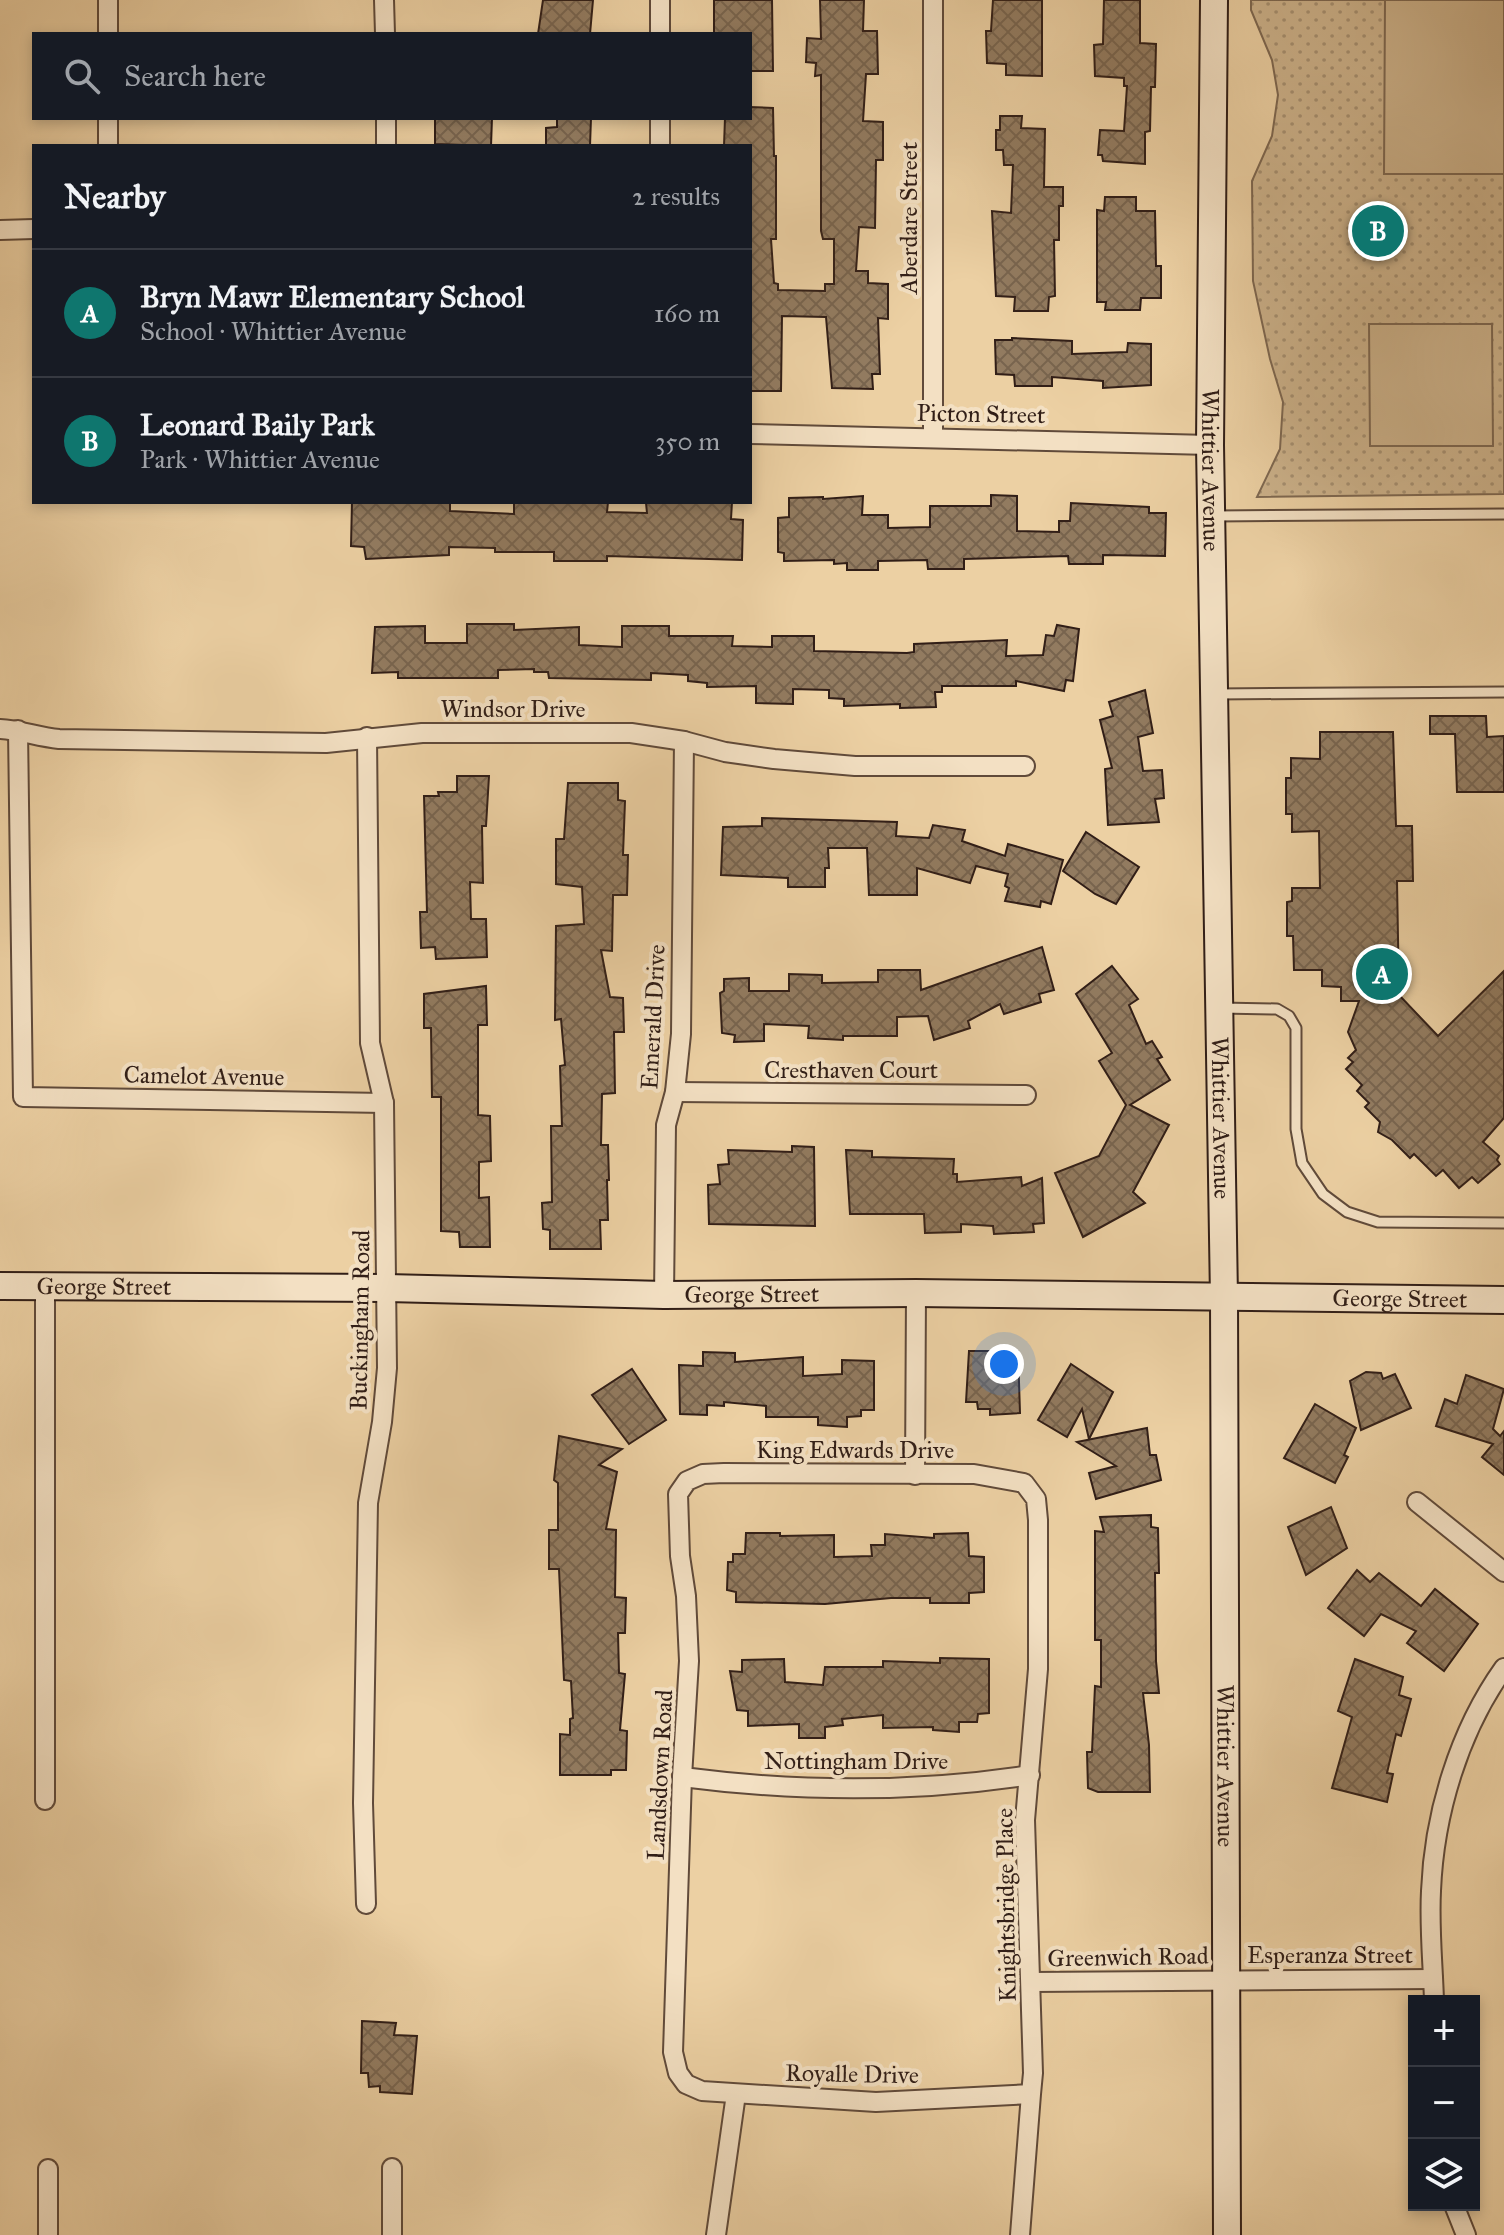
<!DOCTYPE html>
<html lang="en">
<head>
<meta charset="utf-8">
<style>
  body { margin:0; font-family:"IM FELL Great Primer",serif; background:#242831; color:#f1f3f6 }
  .controls { position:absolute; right:24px; bottom:24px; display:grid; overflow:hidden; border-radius:0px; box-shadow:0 4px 12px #0003 }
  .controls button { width:72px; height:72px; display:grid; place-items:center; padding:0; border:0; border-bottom:2px solid #363941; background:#171b24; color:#f1f3f6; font:40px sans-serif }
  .you { position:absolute; left:1004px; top:1364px; width:28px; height:28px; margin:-20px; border:6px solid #fff; border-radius:50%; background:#1a73e8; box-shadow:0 0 0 12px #1a73e833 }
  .badge { display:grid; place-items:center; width:52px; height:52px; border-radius:50%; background:#0f766e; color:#fff; font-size:26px; font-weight:700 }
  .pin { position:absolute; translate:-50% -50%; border:4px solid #fff; box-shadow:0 2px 8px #0006 }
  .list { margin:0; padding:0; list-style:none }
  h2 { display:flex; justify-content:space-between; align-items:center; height:104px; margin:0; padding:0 32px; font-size:34px }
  h2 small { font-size:26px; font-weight:400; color:#9ea1a6 }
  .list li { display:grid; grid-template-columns:52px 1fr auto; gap:24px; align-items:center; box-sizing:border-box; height:128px; padding:0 32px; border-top:2px solid #363941 }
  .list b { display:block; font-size:30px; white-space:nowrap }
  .list p { margin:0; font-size:26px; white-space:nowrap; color:#9ea1a6 }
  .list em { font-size:26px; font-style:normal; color:#9ea1a6 }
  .icon { flex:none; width:44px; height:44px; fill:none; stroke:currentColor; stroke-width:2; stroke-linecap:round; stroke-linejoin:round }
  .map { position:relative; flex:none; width:1504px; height:2235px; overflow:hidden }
  .search { position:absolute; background:#171b24; box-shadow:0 4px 12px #0003; left:32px; top:32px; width:720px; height:88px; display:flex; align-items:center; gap:20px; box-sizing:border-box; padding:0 28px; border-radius:0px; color:#9ea1a6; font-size:30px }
  .panel { position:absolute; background:#171b24; box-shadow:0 4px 12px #0003; left:32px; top:144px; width:720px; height:360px; border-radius:0px }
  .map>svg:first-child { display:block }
  .park { fill:url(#park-dots); stroke:#7e6851; stroke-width:2 }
  .garden { fill:#ccb28b; stroke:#7e6851; stroke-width:2 }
  .building { fill:url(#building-cross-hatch); stroke:#311e17; stroke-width:2 }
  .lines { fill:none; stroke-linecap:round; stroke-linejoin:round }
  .lane-casing { stroke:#604a3a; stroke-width:13 }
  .street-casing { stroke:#604a3a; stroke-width:22 }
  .secondary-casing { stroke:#311e17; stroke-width:30 }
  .lane { stroke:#f3e0c3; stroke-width:9 }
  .street { stroke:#f3e0c3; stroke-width:18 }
  .secondary { stroke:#f3e0c3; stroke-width:26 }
  .labels { text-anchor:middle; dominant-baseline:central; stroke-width:8; stroke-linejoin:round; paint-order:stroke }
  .street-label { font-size:24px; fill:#311e17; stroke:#f3e0c3 }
</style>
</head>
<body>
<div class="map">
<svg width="1504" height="2235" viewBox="0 0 1504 2235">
  <defs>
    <pattern id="park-dots" width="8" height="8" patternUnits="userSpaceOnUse" patternTransform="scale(2)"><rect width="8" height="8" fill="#ccb28b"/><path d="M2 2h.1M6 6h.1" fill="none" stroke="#a69071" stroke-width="1.8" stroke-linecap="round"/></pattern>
    <pattern id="building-cross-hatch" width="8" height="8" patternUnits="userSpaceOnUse" patternTransform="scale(2)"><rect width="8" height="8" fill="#927b60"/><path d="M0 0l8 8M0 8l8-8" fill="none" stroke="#78644e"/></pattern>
  </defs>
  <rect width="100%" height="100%" fill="#ecd0a3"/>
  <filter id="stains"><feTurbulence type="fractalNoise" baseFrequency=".0025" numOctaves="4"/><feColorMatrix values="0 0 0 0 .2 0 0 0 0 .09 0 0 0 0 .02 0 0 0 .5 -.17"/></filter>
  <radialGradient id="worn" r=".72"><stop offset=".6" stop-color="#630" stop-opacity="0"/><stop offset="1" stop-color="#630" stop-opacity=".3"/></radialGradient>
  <path class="park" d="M1251 0H1504V494L1257 497 1280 449 1283 402 1270 359 1253 281 1252 181 1272 136 1278 95 1272 60 1251 10Z"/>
  <g class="garden">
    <path d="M1385 0H1504V174H1384Z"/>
    <path d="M1369 324H1492L1493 446H1370Z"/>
  </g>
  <g class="building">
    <path d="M543 0H593L590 34H538Z"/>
    <path d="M714 0H772L773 71H750V34H714Z"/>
    <path d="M820 0H864L863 31H877L878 74H866L863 121 883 122V160H876L875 228 859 227 856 271H868V283L888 284V319L878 318 880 374H872L873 389 832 388 826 317 782 316 781 391H750V146H724L725 118H750V107L773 108 774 156H776V239H771L774 283 778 284V290L825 291V284H834V239H823L821 231V75L815 76 816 63 806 62 807 38 821 39Z"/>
    <path d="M993 0H1042V76L1006 75V64L987 63 986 31H991Z"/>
    <path d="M1104 0H1140V43L1156 44 1155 87H1151L1150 131 1145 132V164L1103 161 1102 155H1098L1100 130 1124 131 1127 86H1124V78L1095 76 1094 45 1103 44Z"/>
    <path d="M1000 116H1022L1021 128 1045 129 1044 187H1063V206H1059V240H1054L1055 296 1049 297 1048 311H1014L1015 297 996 296 992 211 1011 213 1013 165H1004L1003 150H996V130H1000Z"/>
    <path d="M435 118H492L491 146 435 144Z"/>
    <path d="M557 118H591L590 146H546V128L557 127Z"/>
    <path d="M1105 197H1136V211H1155L1156 266H1161V298H1141L1140 310H1105L1106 302H1097V210L1104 211Z"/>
    <path d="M1012 338 1072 341V354L1127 352 1128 343 1151 344V385L1103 388V381L1052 377V386H1015L1014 375 996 374 995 340H1012Z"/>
    <path d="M991 495 1017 496V531L1059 532V521H1070L1071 503 1149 507V513H1166L1165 556 1103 555V564H1069L1068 556 964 559V569H928L927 560 878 561V570H847V563L834 564V560L784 561V553L778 552V518L789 517V498L823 497V499L863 496 862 515H888V528L930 527V506H991Z"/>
    <path d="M352 502H450V511L514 514V502H608L607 512 647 513 646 503 732 502 731 519 743 520 742 560 607 556V561H554V552H495V548L449 547V555L366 559 364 547 351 546Z"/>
    <path d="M467 624H514V630L579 627V645L622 647V626H669V636H733L732 646 772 647V636H814V651L907 653 914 652V644L1007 640 1006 656 1043 655 1046 635 1054 636 1057 625 1079 629 1073 681 1066 680 1064 691 1016 681V686H942V692H935L936 707 900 708V704L844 706V699L829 698V690L793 689V704L756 703V686L707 687V683L688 681V675L651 673V680L549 678 548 672H534V669L498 670V678H398V672L372 673 375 627 425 626V643H467Z"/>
    <path d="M1145 690 1153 733 1138 737 1143 771 1162 770 1164 798 1155 799 1159 822 1108 825 1105 769 1112 768 1100 720 1113 716 1109 702Z"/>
    <path d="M1430 716H1486L1487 737 1504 736V792H1457L1455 734H1430Z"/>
    <path d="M1320 732H1393L1396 826H1412L1413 881H1397L1399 995 1438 1036 1504 971V1118L1483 1142 1499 1156 1497 1160 1500 1164 1478 1183 1472 1177 1459 1188 1443 1170 1436 1176 1414 1154 1410 1158 1392 1140 1378 1132 1380 1122 1365 1107 1369 1103 1357 1091 1362 1085 1346 1069 1353 1062 1348 1058 1356 1050 1348 1032 1359 1001H1341V987L1322 986V970H1294L1293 936H1287V902L1292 901V888H1320L1319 831 1292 832V814H1286V778H1291V758L1320 759Z"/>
    <path d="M457 776H489L486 826H482L483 883 470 882 471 919H486L487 957 436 959 435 947 421 948 420 912H427L424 796H439L438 792H457Z"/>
    <path d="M568 783H618V800L625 801 623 855H628L627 895H613L612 951 601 950 610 997 623 998 624 1032H614L615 1093 602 1094 601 1145H608L609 1180H607L608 1220H600L601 1249H550V1230L543 1229 542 1203 552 1202 551 1126H562L560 1066 565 1065 561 1019 555 1020 556 926 584 924 582 887 556 884V839H564Z"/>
    <path d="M762 818 897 822 896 836 929 838 933 825 965 830 962 841 1005 856 1008 844 1063 860 1051 904 1041 901 1040 907 1005 901 1009 888 1005 886 1008 874 976 866 970 883 917 868V895H869L867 848H828L829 868H825V887H788V878L721 875 723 827 762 826Z"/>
    <path d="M1086 832 1139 867 1116 904 1095 894 1063 871Z"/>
    <path d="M1042 947 1054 990 1039 994 1041 1002 1004 1014 1000 1004 968 1021 970 1028 934 1040 928 1016 897 1017V1036H843V1040L808 1038 809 1026 764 1024V1041L734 1042 735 1035 722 1033 720 993 724 991V979L749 978V991H789V974L822 975V983L878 982V970H920L921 990Z"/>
    <path d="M1112 966 1138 999 1129 1005 1146 1044 1152 1041 1162 1057 1157 1059 1170 1080 1130 1105 1169 1125 1133 1192 1145 1203 1083 1237 1055 1173 1099 1156 1126 1105 1099 1061 1112 1053 1076 994Z"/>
    <path d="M486 986 487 1025H478V1115L490 1116 491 1161 479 1162V1198L489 1197 490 1247H460L459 1232 441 1231V1097H432L431 1028H424V994Z"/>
    <path d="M792 1146 814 1147 815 1226 709 1224 708 1185 720 1184 718 1165 729 1164 728 1150 792 1152Z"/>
    <path d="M846 1150 872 1151V1157L954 1159 953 1174H957V1182L1021 1177 1022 1186 1042 1178 1044 1223 1033 1224 1034 1232 994 1234 993 1226 961 1224V1232L925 1233 924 1214H850Z"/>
    <path d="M969 1351H1018L1020 1413 990 1415V1409H978L977 1402H966Z"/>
    <path d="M703 1352 735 1353V1362L803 1357V1376L842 1374V1360L874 1361V1410H861V1416L847 1417V1427L818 1425V1417H766V1406L724 1402V1406L707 1405V1415L680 1414 679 1365 703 1366Z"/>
    <path d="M1071 1364 1113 1392 1089 1439 1082 1409 1067 1437 1038 1420Z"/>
    <path d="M632 1369 666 1420 629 1444 592 1395Z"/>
    <path d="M1366 1372 1381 1373 1383 1379 1395 1374 1411 1408 1361 1430 1350 1381Z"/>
    <path d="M1466 1375 1504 1389 1493 1429 1500 1436 1504 1431V1475L1482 1457 1493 1444 1436 1426 1445 1399 1457 1404Z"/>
    <path d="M1315 1404 1356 1428 1344 1455 1348 1457 1335 1483 1284 1458Z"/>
    <path d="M1147 1428 1150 1455H1156L1161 1480 1096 1499 1089 1473 1116 1466 1077 1442Z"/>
    <path d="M559 1436 622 1449 599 1465 617 1472 606 1529 616 1530 615 1597 626 1598 625 1633H618L619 1673 625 1674 620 1730 627 1731 626 1770H611V1775H560V1734L570 1735V1719L573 1718 571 1681 564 1680 559 1569H549V1530H558V1483L554 1480Z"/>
    <path d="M1331 1507 1347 1548 1306 1575 1288 1527Z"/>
    <path d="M1151 1515V1527L1158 1528 1159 1573H1155L1156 1661 1159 1693H1143L1149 1745 1150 1792H1098L1088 1788 1087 1752H1092L1095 1686 1101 1687V1640H1095V1531L1104 1532 1100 1517Z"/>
    <path d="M746 1533H780V1536L834 1535V1557L872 1556 871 1545H885V1534L934 1538V1534L968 1533 969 1556 984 1557V1592L969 1593V1603H930V1598H891L825 1604 736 1602V1592L727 1590 728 1562H733V1554H745Z"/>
    <path d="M1357 1570 1370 1582 1379 1573 1421 1606 1435 1589 1478 1624 1444 1671 1407 1643 1416 1631 1381 1614 1364 1636 1328 1608Z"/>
    <path d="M940 1658 989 1659V1713L978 1714 977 1722H959V1732L933 1730V1727L883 1728V1715L842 1719 843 1725 825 1727V1738H799V1724L748 1726V1711L737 1710 730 1671 742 1672V1660L784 1659 785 1682 823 1685 825 1667H883V1661L940 1663Z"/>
    <path d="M1355 1659 1403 1677 1399 1695 1411 1699 1401 1736 1396 1734 1387 1773 1393 1774 1387 1802 1332 1788 1352 1717 1338 1711Z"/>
    <path d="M362 2021 396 2023 394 2035 417 2036 412 2094 380 2092V2086L369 2087 368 2073H361Z"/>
  </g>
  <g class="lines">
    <defs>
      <g id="lane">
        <path d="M1215 516 1504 514"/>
        <path d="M1216 694 1504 692"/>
        <path d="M1221 1008 1277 1009 1289 1016 1296 1028V1129L1302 1163 1323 1194 1347 1212 1378 1222 1504 1223"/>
      </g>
      <g id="street">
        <path d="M108 0V34"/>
        <path d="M384 0 385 34"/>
        <path d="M660 0V34"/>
        <path d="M108 118V146"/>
        <path d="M386 118V146"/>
        <path d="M660 118V146"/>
        <path d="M0 230 34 229"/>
        <path d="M750 434 1210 445"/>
        <path d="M933 437V0"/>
        <path d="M0 729C20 730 38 737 59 739L326 743 422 733H631L684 741 725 752 774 759 855 766H1025"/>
        <path d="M18 730 23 1097 384 1103"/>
        <path d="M675 1092 1026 1095"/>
        <path d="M45 1287V1800"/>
        <path d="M664 1295 666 1125 675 1092 681 1034 684 741"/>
        <path d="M915 1475 916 1293"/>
        <path d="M1417 1502 1504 1572"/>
        <path d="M682 1777C798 1792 914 1793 1030 1775"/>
        <path d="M366 1904 363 1803 368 1503 382 1422 387 1368 384 1103 370 1043 367 737"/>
        <path d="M1031 1982 1433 1979"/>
        <path d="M1434 2001C1433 1965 1429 1928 1431 1891 1434 1814 1459 1731 1504 1668"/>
        <path d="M392 2168V2235"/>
        <path d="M1454 2205 1466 2235"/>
        <path d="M48 2235V2169"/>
        <path d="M716 2235 736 2094"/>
        <path d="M1020 2235 1031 2094 1033 2073 1025 1820 1038 1669V1520L1036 1499 1024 1483 974 1474 724 1473 703 1474 687 1481 678 1494 680 1556 686 1596 689 1661 682 1777 673 2052 678 2073 686 2084 702 2091 876 2102 1031 2094"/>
      </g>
      <g id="secondary">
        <path id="s1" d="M1214 0 1210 445 1224 1298 1227 2235"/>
        <path id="s2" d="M0 1286 387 1288 664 1295 916 1293 1504 1300"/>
      </g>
    </defs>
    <use href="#lane" class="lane-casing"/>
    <use href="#street" class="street-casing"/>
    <use href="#secondary" class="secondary-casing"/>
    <use href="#lane" class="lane"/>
    <use href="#street" class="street"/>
    <use href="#secondary" class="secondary"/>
  </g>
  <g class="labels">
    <g class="street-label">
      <text transform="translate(909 218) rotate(-90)">Aberdare Street</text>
      <text transform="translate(981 414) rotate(1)">Picton Street</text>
      <text stroke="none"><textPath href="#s1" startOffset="470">Whittier Avenue</textPath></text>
      <text x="513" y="709">Windsor Drive</text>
      <text transform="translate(653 1017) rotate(-87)">Emerald Drive</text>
      <text x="851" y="1070">Cresthaven Court</text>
      <text transform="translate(204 1076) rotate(1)">Camelot Avenue</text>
      <text stroke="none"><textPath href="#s1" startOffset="1118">Whittier Avenue</textPath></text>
      <text stroke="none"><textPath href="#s2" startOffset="104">George Street</textPath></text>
      <text stroke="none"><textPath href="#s2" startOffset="752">George Street</textPath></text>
      <text stroke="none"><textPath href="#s2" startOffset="1400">George Street</textPath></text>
      <text transform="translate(360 1320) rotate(-89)">Buckingham Road</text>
      <text x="855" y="1450">King Edwards Drive</text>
      <text x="856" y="1761">Nottingham Drive</text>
      <text stroke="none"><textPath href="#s1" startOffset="1766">Whittier Avenue</textPath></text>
      <text transform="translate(660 1775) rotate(-87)">Landsdown Road</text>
      <text transform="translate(1006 1905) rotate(-91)">Knightsbridge Place</text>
      <text x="1330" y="1955">Esperanza Street</text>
      <text transform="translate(1128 1957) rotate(-1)">Greenwich Road</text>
      <text transform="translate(852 2074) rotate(1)">Royalle Drive</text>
    </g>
  </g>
  <rect width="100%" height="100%" filter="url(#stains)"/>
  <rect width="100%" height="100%" fill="url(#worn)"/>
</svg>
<div class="controls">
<button>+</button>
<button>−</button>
<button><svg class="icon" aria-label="layers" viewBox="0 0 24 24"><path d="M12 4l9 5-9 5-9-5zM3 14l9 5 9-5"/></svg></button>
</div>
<div class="you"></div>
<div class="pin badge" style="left:1382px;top:974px">A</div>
<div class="pin badge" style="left:1378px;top:231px">B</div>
<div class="search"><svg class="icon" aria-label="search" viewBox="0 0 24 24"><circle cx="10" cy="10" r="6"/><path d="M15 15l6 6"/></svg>Search here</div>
<section class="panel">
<h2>Nearby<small>2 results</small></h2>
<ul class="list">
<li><span class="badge">A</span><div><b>Bryn Mawr Elementary School</b><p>School · Whittier Avenue</p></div><em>160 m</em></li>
<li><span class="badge">B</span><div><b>Leonard Baily Park</b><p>Park · Whittier Avenue</p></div><em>350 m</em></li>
</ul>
</section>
</div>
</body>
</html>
